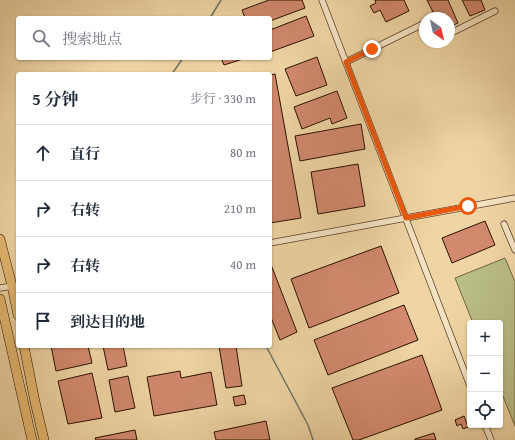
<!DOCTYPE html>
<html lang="zh">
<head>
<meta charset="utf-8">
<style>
  body { margin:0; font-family:"Gentium Book Plus","Noto Serif SC",serif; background:#f2f2f3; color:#1f2937 }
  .controls { position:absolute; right:12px; bottom:12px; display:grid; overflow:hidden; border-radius:4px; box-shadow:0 1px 3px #0004 }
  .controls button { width:36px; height:36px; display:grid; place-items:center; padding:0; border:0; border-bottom:1px solid #e0e1e3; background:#fff; color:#1f2937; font:20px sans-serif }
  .compass { position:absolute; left:419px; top:12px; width:36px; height:36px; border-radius:50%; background:#fff; box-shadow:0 1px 3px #0004; rotate:146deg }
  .stop { position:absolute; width:12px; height:12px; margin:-9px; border:3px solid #ea580c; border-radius:50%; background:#fff }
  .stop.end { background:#ea580c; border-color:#fff; box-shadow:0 1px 4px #0008 }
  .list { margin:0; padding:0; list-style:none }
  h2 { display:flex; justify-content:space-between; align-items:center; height:52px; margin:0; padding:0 16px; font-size:17px }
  h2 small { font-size:13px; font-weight:400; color:#747a83 }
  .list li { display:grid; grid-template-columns:26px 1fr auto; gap:12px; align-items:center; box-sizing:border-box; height:56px; padding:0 16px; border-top:1px solid #e0e1e3 }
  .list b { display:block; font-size:15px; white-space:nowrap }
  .list em { font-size:13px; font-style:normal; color:#747a83 }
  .icon { flex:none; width:22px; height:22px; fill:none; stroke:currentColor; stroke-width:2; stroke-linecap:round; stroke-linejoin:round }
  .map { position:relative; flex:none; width:515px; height:440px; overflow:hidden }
  .search { position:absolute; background:#fff; box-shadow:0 1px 3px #0004; left:16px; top:16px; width:256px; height:44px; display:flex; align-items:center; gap:10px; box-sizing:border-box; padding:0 14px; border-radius:4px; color:#747a83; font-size:15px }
  .panel { position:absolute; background:#fff; box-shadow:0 1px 3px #0004; left:16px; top:72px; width:256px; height:276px; border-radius:4px }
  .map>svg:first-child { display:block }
  .green { fill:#b9bd86; stroke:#726643 }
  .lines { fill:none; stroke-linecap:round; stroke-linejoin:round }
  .stream { stroke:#6e7568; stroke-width:1.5 }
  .building { fill:#d2896e; stroke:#2a1000 }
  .street-casing { stroke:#5c4129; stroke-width:7 }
  .primary-casing { stroke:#2a1000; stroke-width:10 }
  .street { stroke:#f5e4c4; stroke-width:5.5 }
  .primary { stroke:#e8ba72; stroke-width:9 }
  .route { stroke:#ea580c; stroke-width:5 }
</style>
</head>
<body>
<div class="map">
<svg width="515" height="440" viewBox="0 0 515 440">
  <rect width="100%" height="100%" fill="#f0d5a4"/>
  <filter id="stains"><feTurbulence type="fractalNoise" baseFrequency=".005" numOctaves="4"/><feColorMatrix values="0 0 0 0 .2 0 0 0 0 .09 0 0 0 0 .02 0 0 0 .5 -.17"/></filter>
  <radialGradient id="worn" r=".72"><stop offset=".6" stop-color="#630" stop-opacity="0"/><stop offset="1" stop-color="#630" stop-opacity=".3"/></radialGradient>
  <path class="green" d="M505 258 515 282V426L500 389V323H473L455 278Z"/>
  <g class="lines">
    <g class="stream">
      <path d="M210 18 221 0"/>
      <path d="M172 74 183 58"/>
      <path d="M266 346 308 425 313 440"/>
    </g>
  </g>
  <g class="building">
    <path d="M269 0H302L305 8 270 21V18H245L242 10Z"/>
    <path d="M375 0H404L409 11 386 22 380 10 374 13 370 6 376 3Z"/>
    <path d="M427 0H448L458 23 449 27V18H436Z"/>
    <path d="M462 0H481L485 10 470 16Z"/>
    <path d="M306 16 314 36 270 52V30Z"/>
    <path d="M317 57 327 85 296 96 285 69Z"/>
    <path d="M221 58H242L243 59 224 65Z"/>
    <path d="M275 74 301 218 270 223V75Z"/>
    <path d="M337 91 347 118 332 124 330 118 302 129 294 107Z"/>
    <path d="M361 124 365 149 300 161 295 136Z"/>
    <path d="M358 164 365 206 318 214 311 172Z"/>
    <path d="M485 221 495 245 452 263 442 238Z"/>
    <path d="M381 246 399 293 309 328 291 279Z"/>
    <path d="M270 262 297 332 280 340 270 315Z"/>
    <path d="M404 305 418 340 328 375 314 340Z"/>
    <path d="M51 346H88L92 363 56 371Z"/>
    <path d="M103 346H123L127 366 108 370Z"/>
    <path d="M219 346H236L242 386 226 388Z"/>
    <path d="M422 355 442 410 359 440H353L332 388Z"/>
    <path d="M180 371 181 378 211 372 217 405 154 416 147 377Z"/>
    <path d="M92 373 102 418 68 424 58 381Z"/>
    <path d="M128 376 135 408 115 412 109 380Z"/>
    <path d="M244 395 246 404 235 406 233 397Z"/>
    <path d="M464 416 468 427 463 429 461 424 457 426 455 420Z"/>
    <path d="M266 421 270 440H216L214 432Z"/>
    <path d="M135 430 137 440H96L95 438Z"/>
    <path d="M434 433 436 440H415V439Z"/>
  </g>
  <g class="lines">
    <defs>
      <g id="street">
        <path d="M322 0 470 386"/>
        <path d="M449 34 495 11"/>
        <path d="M346 62 425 23"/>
        <path d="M504 224 515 250"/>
        <path d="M270 243 515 198"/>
        <path d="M0 288 18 285"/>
        <path d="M485 425 491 440"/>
      </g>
      <g id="primary">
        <path d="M0 239 12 286 18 315"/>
        <path d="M0 299 32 440"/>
        <path d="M24 346 35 402 44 440"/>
      </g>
    </defs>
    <use href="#street" class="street-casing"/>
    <use href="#primary" class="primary-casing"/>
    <use href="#street" class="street"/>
    <use href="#primary" class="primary"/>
  </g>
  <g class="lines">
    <path class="route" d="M372 49 346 62 406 218 468 206"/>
  </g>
  <rect width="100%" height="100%" filter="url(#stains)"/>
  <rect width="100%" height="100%" fill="url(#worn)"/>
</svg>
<div class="controls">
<button>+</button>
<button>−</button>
<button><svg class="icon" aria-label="locate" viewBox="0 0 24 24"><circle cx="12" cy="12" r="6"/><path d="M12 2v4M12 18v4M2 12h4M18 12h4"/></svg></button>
</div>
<svg class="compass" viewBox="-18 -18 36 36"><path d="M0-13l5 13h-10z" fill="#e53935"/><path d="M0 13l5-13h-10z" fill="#747a83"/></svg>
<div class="stop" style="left:468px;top:206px"></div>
<div class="stop end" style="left:372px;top:49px"></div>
<div class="search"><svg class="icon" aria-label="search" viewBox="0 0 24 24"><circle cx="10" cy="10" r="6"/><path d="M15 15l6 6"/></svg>搜索地点</div>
<section class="panel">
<h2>5 分钟<small>步行 · 330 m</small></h2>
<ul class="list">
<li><svg class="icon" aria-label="ahead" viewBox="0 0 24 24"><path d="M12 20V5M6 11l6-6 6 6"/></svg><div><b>直行</b></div><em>80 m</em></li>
<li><svg class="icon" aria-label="right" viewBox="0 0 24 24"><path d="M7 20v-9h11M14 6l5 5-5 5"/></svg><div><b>右转</b></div><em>210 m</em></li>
<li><svg class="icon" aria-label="right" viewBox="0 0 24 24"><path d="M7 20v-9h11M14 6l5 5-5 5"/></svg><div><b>右转</b></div><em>40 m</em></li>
<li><svg class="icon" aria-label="arrive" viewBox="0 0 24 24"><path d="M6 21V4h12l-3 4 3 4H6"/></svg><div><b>到达目的地</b></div></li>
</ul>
</section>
</div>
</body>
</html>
